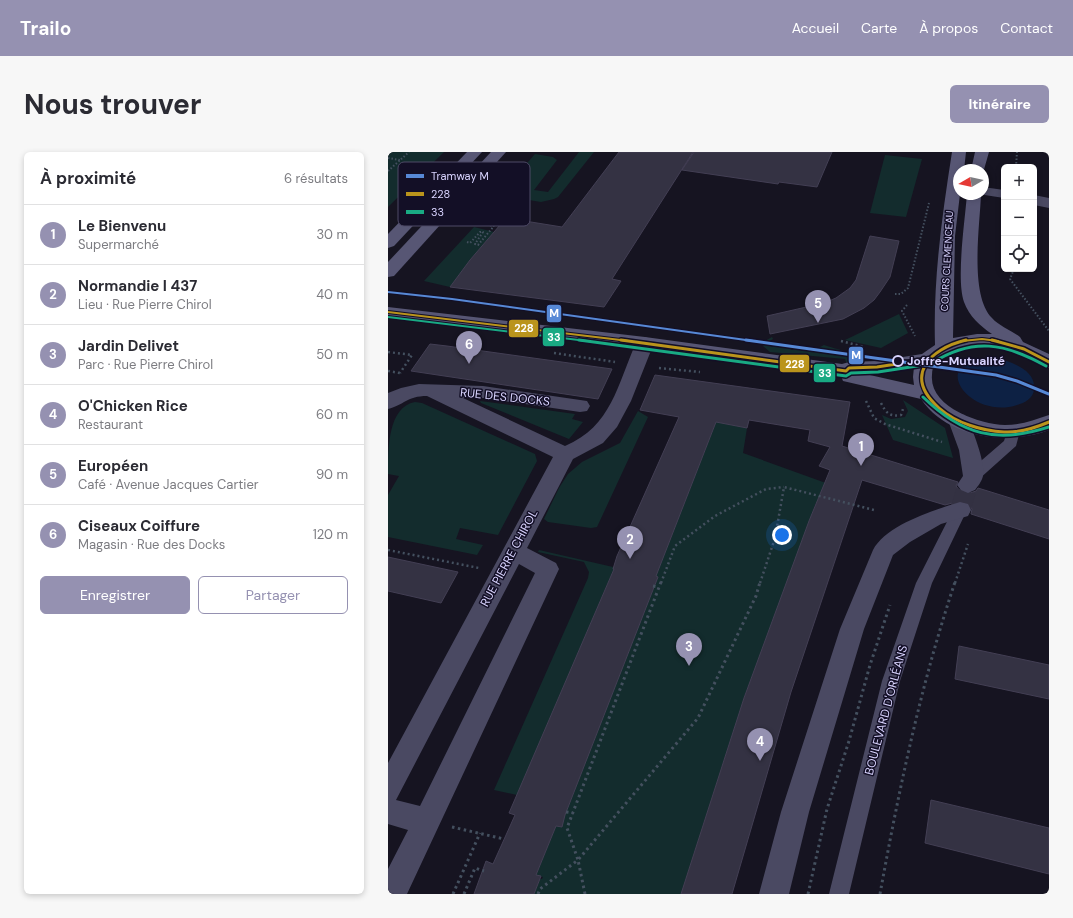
<!DOCTYPE html>
<html lang="fr">
<head>
<meta charset="utf-8">
<style>
  body { margin:0; font-family:"DM Sans",sans-serif; background:#f7f7f7; color:#2b2b33 }
  .controls { position:absolute; right:12px; top:12px; display:grid; overflow:hidden; border-radius:6px; box-shadow:0 2px 6px #0003 }
  .controls button { width:36px; height:36px; display:grid; place-items:center; padding:0; border:0; border-bottom:1px solid #e1e1e2; background:#fff; color:#2b2b33; font:20px sans-serif }
  .compass { position:absolute; left:565px; top:12px; width:36px; height:36px; border-radius:50%; background:#fff; box-shadow:0 2px 6px #0003; rotate:261deg }
  .you { position:absolute; left:394px; top:383px; width:14px; height:14px; margin:-10px; border:3px solid #fff; border-radius:50%; background:#1a73e8; box-shadow:0 0 0 6px #1a73e833 }
  .badge { display:grid; place-items:center; width:26px; height:26px; border-radius:50%; background:#9591b1; color:#fff; font-size:13px; font-weight:700 }
  .pin { position:absolute; translate:-50% -33px; filter:drop-shadow(0 1px 2px #0008) }
  .pin::after { content:''; position:absolute; top:21px; width:14px; height:12px; background:inherit; clip-path:polygon(0 0,100% 0,50% 100%) }
  .list { margin:0; padding:0; list-style:none }
  h2 { display:flex; justify-content:space-between; align-items:center; height:52px; margin:0; padding:0 16px; font-size:17px }
  h2 small { font-size:13px; font-weight:400; color:#7c7c81 }
  .list li { display:grid; grid-template-columns:26px 1fr auto; gap:12px; align-items:center; box-sizing:border-box; height:60px; padding:0 16px; border-top:1px solid #e1e1e2 }
  .list b { display:block; font-size:15px; white-space:nowrap }
  .list p { margin:0; font-size:13px; white-space:nowrap; color:#7c7c81 }
  .list em { font-size:13px; font-style:normal; color:#7c7c81 }
  .actions { display:flex; gap:8px; padding:12px 16px }
  .actions a { flex:1; padding:9px 0; border:1px solid #9591b1; border-radius:6px; text-align:center; font-size:14px; color:#9591b1 }
  .actions .main { background:#9591b1; color:#fff }
  .icon { flex:none; width:22px; height:22px; fill:none; stroke:currentColor; stroke-width:2; stroke-linecap:round; stroke-linejoin:round }
  .map { position:relative; flex:none; width:661px; height:742px; overflow:hidden; border-radius:6px }
  header { display:flex; align-items:center; gap:24px; box-sizing:border-box; height:56px; padding:0 20px; background:#9591b1; color:#fff }
  header strong { font-size:19px }
  nav { display:flex; gap:22px; margin-inline-start:auto; font-size:14px }
  .intro { display:flex; align-items:center; justify-content:space-between; box-sizing:border-box; height:96px; padding:0 24px }
  h1 { margin:0; font-size:28px }
  .button { padding:10px 18px; border-radius:6px; background:#9591b1; color:#fff; font-size:14px; font-weight:700 }
  main { display:flex; gap:24px; padding:0 24px }
  aside { flex:1; background:#fff; border-radius:6px; box-shadow:0 2px 6px #0003 }
  .map>svg:first-child { display:block }
  .green { fill:#132c2d }
  .water { fill:#0d2144 }
  .building { fill:#343243; stroke:#433f54 }
  .lines { fill:none; stroke-linecap:round; stroke-linejoin:round }
  .street-tunnel { stroke:#333142; stroke-width:20; stroke-dasharray:20 10; stroke-linecap:butt }
  .path-far2 { stroke:#44505f; stroke-width:2; stroke-dasharray:1.5 2; stroke-linecap:butt }
  .path-far1 { stroke:#44505f; stroke-width:2.5; stroke-dasharray:2 3; stroke-linecap:butt }
  .path { stroke:#44505f; stroke-width:3; stroke-dasharray:2.5 3.5; stroke-linecap:butt }
  .lane { fill:#4a4962; fill-rule:evenodd }
  .street { fill:#4a4962; fill-rule:evenodd }
  .secondary { fill:#575674; fill-rule:evenodd }
  .bus-1-far1-casing { stroke:#130f26; stroke-width:4 }
  .bus-1-casing { stroke:#130f26; stroke-width:6 }
  .bus-2-far1-casing { stroke:#130f26; stroke-width:4 }
  .bus-2-casing { stroke:#130f26; stroke-width:6 }
  .bus-1-far1 { stroke:#ba941c; stroke-width:2 }
  .bus-1 { stroke:#ba941c; stroke-width:3 }
  .bus-2-far1 { stroke:#19aa83; stroke-width:2 }
  .bus-2 { stroke:#19aa83; stroke-width:3 }
  .tram-1-far1-casing { stroke:#130f26; stroke-width:4 }
  .tram-1-casing { stroke:#130f26; stroke-width:6 }
  .tram-1-far1 { stroke:#5789d6; stroke-width:2 }
  .tram-1 { stroke:#5789d6; stroke-width:3 }
  .stop-dot { fill:#130f26; stroke:#d9d4ff; stroke-width:2 }
  .labels { text-anchor:middle; dominant-baseline:central; stroke-width:3; stroke-linejoin:round; paint-order:stroke }
  .far-street-label { font-size:10px; fill:#d9d4ff; stroke:#130f26 }
  .stop-label { font-size:12px; font-weight:bold; fill:#d9d4ff; stroke:#130f26; text-anchor:start }
  .street-label { font-size:12px; fill:#d9d4ff; stroke:#130f26 }
  .key { fill:#130f26; stroke:#4e4a67; stroke-width:1 }
  .key-label { font-size:11px; fill:#d9d4ff }
  .line-badge { stroke:#130f26; stroke-width:1.5 }
  .badge-label { font-size:11px; text-anchor:middle; font-weight:bold; fill:#fff }
</style>
</head>
<body>
<header>
<strong>Trailo</strong>
<nav><a>Accueil</a><a>Carte</a><a>À propos</a><a>Contact</a></nav>
</header>
<div class="intro"><h1>Nous trouver</h1><a class="button">Itinéraire</a></div>
<main>
<aside>
<h2>À proximité<small>6 résultats</small></h2>
<ul class="list">
<li><span class="badge">1</span><div><b>Le Bienvenu</b><p>Supermarché</p></div><em>30 m</em></li>
<li><span class="badge">2</span><div><b>Normandie I 437</b><p>Lieu · Rue Pierre Chirol</p></div><em>40 m</em></li>
<li><span class="badge">3</span><div><b>Jardin Delivet</b><p>Parc · Rue Pierre Chirol</p></div><em>50 m</em></li>
<li><span class="badge">4</span><div><b>O'Chicken Rice</b><p>Restaurant</p></div><em>60 m</em></li>
<li><span class="badge">5</span><div><b>Européen</b><p>Café · Avenue Jacques Cartier</p></div><em>90 m</em></li>
<li><span class="badge">6</span><div><b>Ciseaux Coiffure</b><p>Magasin · Rue des Docks</p></div><em>120 m</em></li>
</ul>
<div class="actions"><a class="main">Enregistrer</a><a>Partager</a></div>
</aside>
<div class="map">
<svg width="661" height="742" viewBox="0 0 661 742">
  <rect width="100%" height="100%" fill="#161421"/>
  <g class="green">
    <path d="M0 0H56L0 55Z"/>
    <path d="M191 0H206L170 45 166 47 153 50 111 43 147 2 165 5 169 8 146 38 160 40Z"/>
    <path d="M497 3 534 7 518 65 482 61Z"/>
    <path d="M86 75 106 80 82 108 62 135 36 129Z"/>
    <path d="M511 162 520 181 493 196 457 188Z"/>
    <path d="M384 185 385 187 378 191 384 195 388 192 393 196 398 194 404 198 409 196 414 199 420 196 424 199 436 193C447 197 472 202 477 210H458L457 207 382 200 375 194 377 189Z"/>
    <path d="M515 248 557 276 565 306 505 288 494 263 503 267 517 265 520 259Z"/>
    <path d="M92 249 187 262 184 267 195 270 181 287 93 251Z"/>
    <path d="M27 250 34 251 147 302 149 309 110 383 72 376 68 387 95 393 89 403 0 385V343L11 324 0 322C0 296 0 255 27 250Z"/>
    <path d="M250 259 260 265 209 375 203 376 160 370 156 367 171 336 180 322 194 310 232 291Z"/>
    <path d="M328 270 359 276 355 301 460 339 454 357 428 351 357 543 293 742H146L152 727H154L155 725 148 723 168 674 174 675 173 672 270 425 249 420 280 393Z"/>
    <path d="M151 398 225 415 226 417 129 643 106 638 200 426 201 420 196 410 150 400Z"/>
  </g>
  <path class="water" d="M607 206C622 209 649 218 646 238 645 246 637 251 629 253 581 269 535 205 607 206Z"/>
  <g class="building">
    <path d="M231 0H305L224 127 233 129 216 155 62 135 82 108 118 66 174 75Z"/>
    <path d="M306 0H444L429 35 391 30 390 32 294 18Z"/>
    <path d="M482 84 511 89 502 125 492 140 486 148 476 156 455 167 382 182 379 164 436 151 448 146 462 136 468 128Z"/>
    <path d="M42 192 59 194 224 217 210 247 23 219Z"/>
    <path d="M267 223 462 250 454 294 570 330 568 334 572 339 579 342 588 339 590 336 661 358V387L583 362 584 357 580 351 572 349 557 353 474 328 403 540 344 742H293L356 546 421 369 442 318 431 314 442 295 420 289 422 278 361 268 359 276 328 270 268 424 270 425 177 663 174 675 168 674 148 723 153 724 146 742H86L98 709 105 712 127 663 121 661 226 417H225L229 404 291 265 252 258Z"/>
    <path d="M0 405 70 420 53 451 0 439Z"/>
    <path d="M571 494 661 513V547L567 527Z"/>
    <path d="M543 648 661 676V722L537 691Z"/>
  </g>
  <g class="lines">
    <path class="street-tunnel" d="M572 358 580 333"/>
    <g class="path-far2">
      <path d="M0 6 12 8"/>
      <path d="M628 15 629 0"/>
      <path d="M0 19 21 0"/>
      <path d="M95 72 106 74"/>
      <path d="M79 90 82 91 92 80H95L87 92 90 93 106 74"/>
      <path d="M626 117 622 127 661 179"/>
      <path d="M507 142H513L520 136 541 51"/>
      <path d="M519 153 514 159 527 184"/>
    </g>
    <g class="path-far1">
      <path d="M453 189 476 195"/>
      <path d="M0 200 24 203 12 221"/>
      <path d="M166 201 227 210"/>
      <path d="M271 216 312 220"/>
      <path d="M0 219 12 221"/>
      <path d="M478 249 486 266 497 272 554 290"/>
      <path d="M493 251C498 261 502 265 513 263L515 257"/>
      <path d="M0 398 91 416"/>
      <path d="M273 431 287 394 327 364 378 337 396 335"/>
      <path d="M372 431 387 386 396 335 486 358"/>
      <path d="M567 431 580 392"/>
    </g>
    <g class="path">
      <path d="M265 434 271 435"/>
      <path d="M178 660 185 661"/>
      <path d="M64 675 116 687"/>
      <path d="M65 742 92 681"/>
      <path d="M76 742 87 716 96 719"/>
      <path d="M150 742 152 737 190 708 179 676 273 430"/>
      <path d="M197 742 190 708 310 566 368 444 372 430"/>
      <path d="M420 742 439 657 461 589 482 513 502 453"/>
      <path d="M492 742C511 637 533 532 567 430"/>
    </g>
    <g class="lane">
      <path d="M625 274 630 276 632 279 628 294 590 328 585 329 580 328 578 324 580 320 616 289 620 276Z"/>
      <path d="M572 353 577 354 579 358 544 431 512 529 461 742H441L494 529 528 431 565 358 567 354Z"/>
    </g>
    <g class="street">
      <path d="M595 35 616 38V46L590 42H595Z"/>
      <path d="M646 43 661 46V56L646 53Z"/>
      <path d="M257 185 263 187 266 191 243 249 229 275 215 291 185 307 139 396 168 411 171 417 19 742H0V717L20 678 0 672V611L165 305 39 244C19 244 16 253 0 257V241L13 236 31 232 95 234 199 249 202 254 199 259 192 260 95 246H75L177 294C224 274 229 233 248 191L251 187ZM131 412 147 421 32 654 8 648Z"/>
      <path d="M570 261 577 263C584 274 598 312 595 324 594 329 590 334 587 338L580 341 573 338 569 333 575 324 571 298 560 268 563 263Z"/>
      <path d="M572 350 580 352 583 358 580 364 553 372 522 390 505 403 476 477 421 660 401 742H371L393 660 452 477 485 398C498 373 546 358 572 350Z"/>
    </g>
    <g class="secondary">
      <path d="M79 0H94L6 94 0 96V82Z"/>
      <path d="M103 0H118L6 124 0 125V110Z"/>
      <path d="M564 0H578L576 18H571V42H572L567 84 565 186 589 182H604C592 174 581 164 576 150 568 127 577 68 579 42H593C592 73 581 143 604 166 611 174 624 179 632 185L635 190 661 202V216C654 214 649 210 642 206 631 200 618 195 605 194 589 191 573 193 558 202 550 207 544 212 544 223 541 255 591 272 617 273 633 273 646 268 661 263V278C620 294 559 286 533 247L455 229 453 224 257 197 0 165V155L257 185 454 212 461 210 489 209 534 202 547 193C545 128 554 64 564 0ZM526 215 525 225 526 233 473 221Z"/>
      <path d="M587 0H601L595 21V18H583Z"/>
    </g>
    <defs>
      <g id="bus-1-far1">
        <path d="M0 160 241 189"/>
        <path d="M574 189 594 187 610 189"/>
      </g>
      <g id="bus-1">
        <path d="M233 188 458 219 461 216 489 215 541 207"/>
        <path d="M578 188C541 197 515 224 551 256 568 271 594 279 616 280 632 281 647 276 661 270"/>
        <path d="M604 188 636 197 661 210"/>
      </g>
      <path id="bus-2-far1" d="M0 165 199 189"/>
      <g id="bus-2">
        <path d="M191 188 458 224 463 221 490 220 542 212"/>
        <path d="M544 211C585 185 617 191 658 214"/>
        <path d="M535 245C574 283 609 292 661 275"/>
      </g>
    </defs>
    <use href="#bus-1-far1" class="bus-1-far1-casing"/>
    <use href="#bus-1" class="bus-1-casing"/>
    <use href="#bus-2-far1" class="bus-2-far1-casing"/>
    <use href="#bus-2" class="bus-2-casing"/>
    <use href="#bus-1-far1" class="bus-1-far1"/>
    <use href="#bus-1" class="bus-1"/>
    <use href="#bus-2-far1" class="bus-2-far1"/>
    <use href="#bus-2" class="bus-2"/>
    <defs>
      <path id="tram-1-far1" d="M0 140 64 147 365 189"/>
      <path id="tram-1" d="M358 188 608 223 629 229 661 242"/>
    </defs>
    <use href="#tram-1-far1" class="tram-1-far1-casing"/>
    <use href="#tram-1" class="tram-1-casing"/>
    <use href="#tram-1-far1" class="tram-1-far1"/>
    <use href="#tram-1" class="tram-1"/>
  </g>
  <circle class="stop-dot" cx="510" cy="209" r="5"/>
  <g class="labels">
    <g class="far-street-label">
      <text transform="translate(559 109) rotate(-87)">COURS CLEMENCEAU</text>
    </g>
    <g class="stop-label">
      <text x="519" y="209">Joffre-Mutualité</text>
    </g>
    <g class="street-label">
      <text transform="translate(117 245) rotate(6)">RUE DES DOCKS</text>
      <text transform="translate(121 406) rotate(-62)">RUE PIERRE CHIROL</text>
      <text transform="translate(498 558) rotate(-75)">BOULEVARD D'ORLÉANS</text>
    </g>
  </g>
  <rect x="10" y="10" width="132" height="64" rx="6" class="key"/>
  <rect x="18" y="22" width="18" height="4" fill="#5789d6"/>
  <rect x="18" y="40" width="18" height="4" fill="#ba941c"/>
  <rect x="18" y="58" width="18" height="4" fill="#19aa83"/>
  <g class="key-label">
    <text x="43" y="28">Tramway M</text>
    <text x="43" y="46">228</text>
    <text x="43" y="64">33</text>
  </g>
  <g class="line-badge">
    <rect x="158" y="152" width="16" height="19" rx="4" fill="#5789d6"/>
    <rect x="120" y="167" width="31" height="19" rx="4" fill="#ba941c"/>
    <rect x="154" y="175" width="23" height="20" rx="4" fill="#19aa83"/>
    <rect x="460" y="194" width="16" height="19" rx="4" fill="#5789d6"/>
    <rect x="391" y="202" width="31" height="19" rx="4" fill="#ba941c"/>
    <rect x="425" y="211" width="23" height="20" rx="4" fill="#19aa83"/>
  </g>
  <g class="badge-label">
    <text x="166" y="165">M</text>
    <text x="136" y="180">228</text>
    <text x="166" y="189">33</text>
    <text x="468" y="207">M</text>
    <text x="407" y="216">228</text>
    <text x="437" y="225">33</text>
  </g>
</svg>
<div class="controls">
<button>+</button>
<button>−</button>
<button><svg class="icon" aria-label="locate" viewBox="0 0 24 24"><circle cx="12" cy="12" r="6"/><path d="M12 2v4M12 18v4M2 12h4M18 12h4"/></svg></button>
</div>
<svg class="compass" viewBox="-18 -18 36 36"><path d="M0-13l5 13h-10z" fill="#e53935"/><path d="M0 13l5-13h-10z" fill="#7c7c81"/></svg>
<div class="you"></div>
<div class="pin badge" style="left:473px;top:314px">1</div>
<div class="pin badge" style="left:242px;top:407px">2</div>
<div class="pin badge" style="left:301px;top:514px">3</div>
<div class="pin badge" style="left:372px;top:609px">4</div>
<div class="pin badge" style="left:430px;top:171px">5</div>
<div class="pin badge" style="left:81px;top:212px">6</div>
</div>
</main>
</body>
</html>
